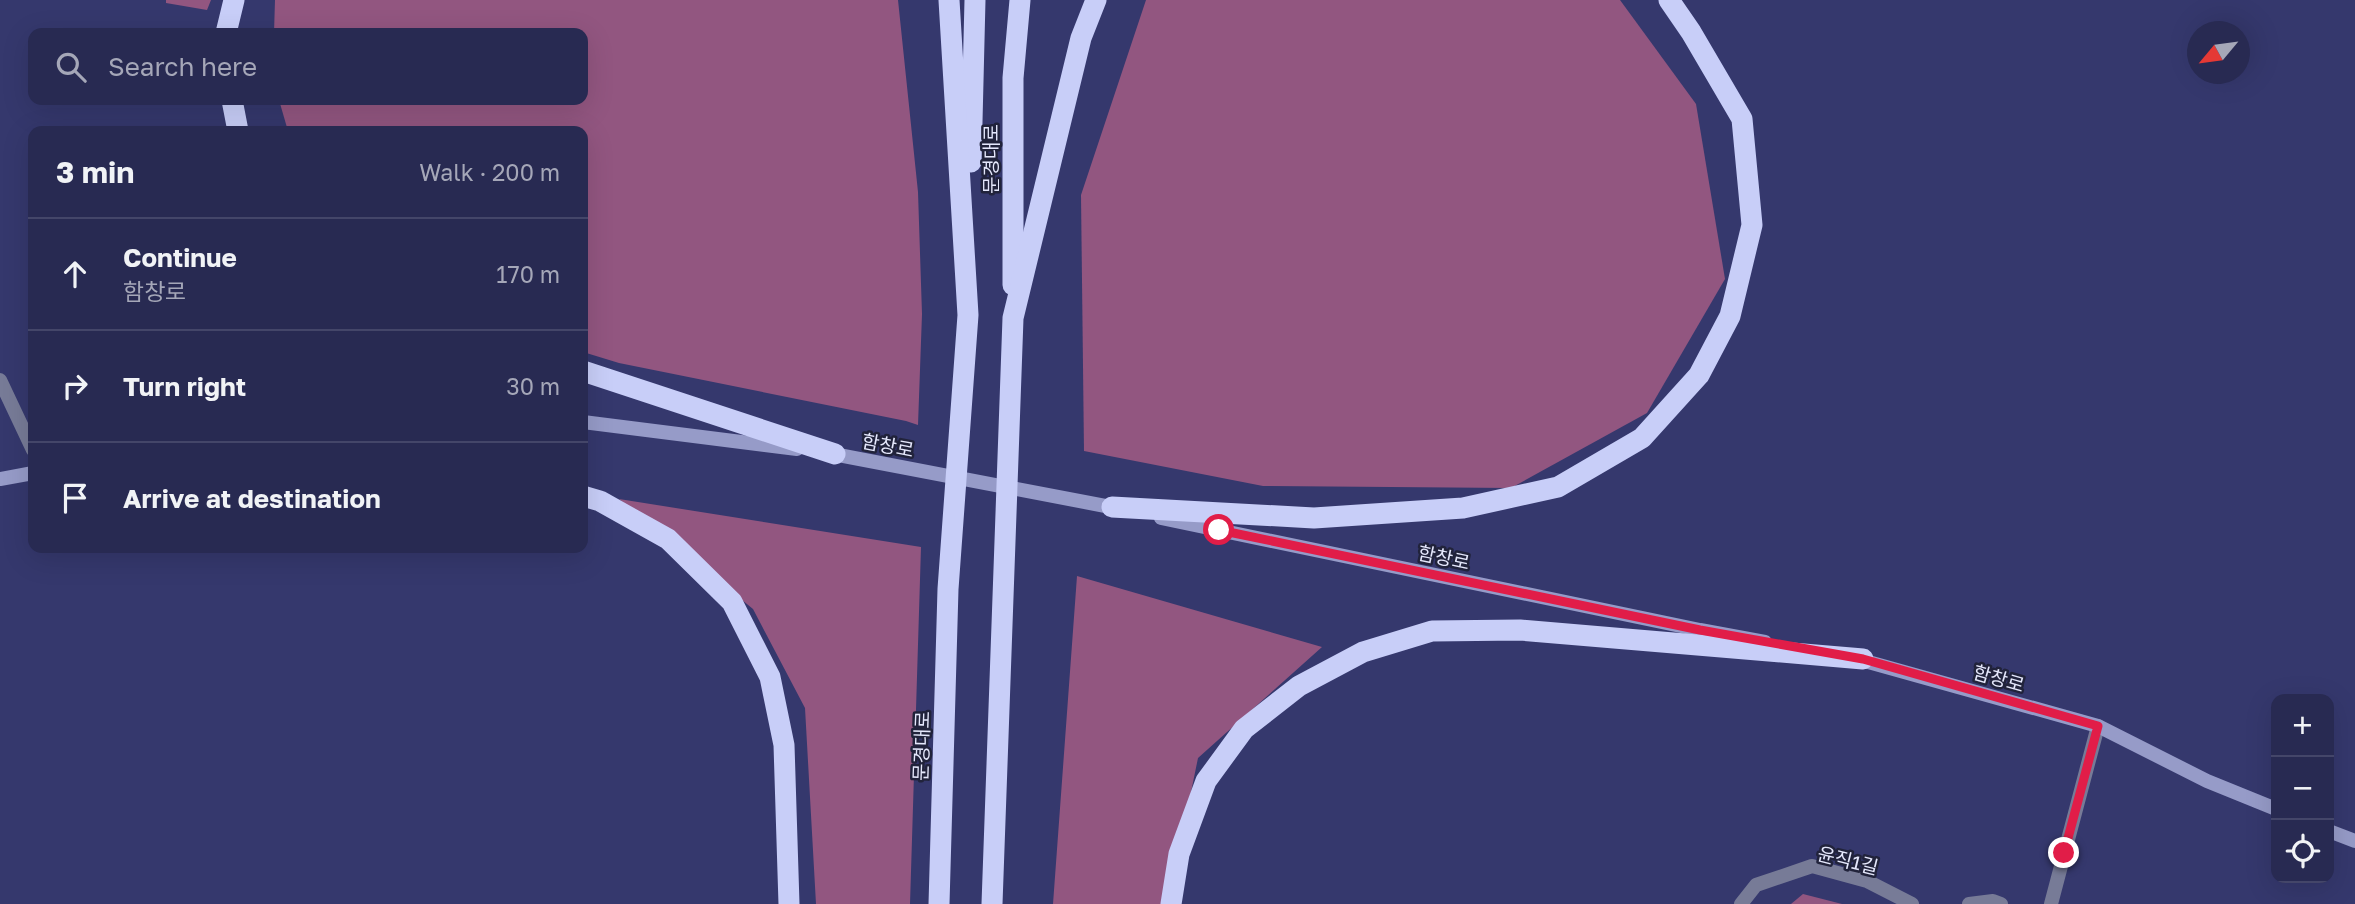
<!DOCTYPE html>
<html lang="en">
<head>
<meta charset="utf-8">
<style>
  body { margin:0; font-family:"Golos Text","Noto Sans KR",sans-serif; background:#34365c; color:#f1f3f6 }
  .controls { position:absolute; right:21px; bottom:21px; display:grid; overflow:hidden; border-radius:14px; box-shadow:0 7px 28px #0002 }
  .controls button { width:63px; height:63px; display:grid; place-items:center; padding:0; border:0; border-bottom:2px solid #444669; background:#282a52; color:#f1f3f6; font:35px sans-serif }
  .compass { position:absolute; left:2187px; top:21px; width:63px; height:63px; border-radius:50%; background:#282a52; box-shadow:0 7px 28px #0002; rotate:241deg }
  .stop { position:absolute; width:21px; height:21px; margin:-16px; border:5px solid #e11d48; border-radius:50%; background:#fff }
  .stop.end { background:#e11d48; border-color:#fff; box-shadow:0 2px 7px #0008 }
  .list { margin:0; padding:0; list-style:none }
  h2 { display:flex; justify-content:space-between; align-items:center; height:91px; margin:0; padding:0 28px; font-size:30px }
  h2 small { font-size:23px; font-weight:400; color:#a5a7b8 }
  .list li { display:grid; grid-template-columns:46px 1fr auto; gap:21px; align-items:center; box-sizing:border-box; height:112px; padding:0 28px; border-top:2px solid #444669 }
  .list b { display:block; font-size:26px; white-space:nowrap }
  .list p { margin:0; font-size:23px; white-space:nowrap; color:#a5a7b8 }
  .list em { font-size:23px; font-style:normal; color:#a5a7b8 }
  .icon { flex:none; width:38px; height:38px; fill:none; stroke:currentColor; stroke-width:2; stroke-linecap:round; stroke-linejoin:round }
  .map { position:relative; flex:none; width:2355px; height:904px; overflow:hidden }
  .search { position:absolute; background:#282a52; box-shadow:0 7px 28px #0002; left:28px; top:28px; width:560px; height:77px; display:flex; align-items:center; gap:18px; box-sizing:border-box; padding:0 24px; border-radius:14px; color:#a5a7b8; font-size:26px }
  .panel { position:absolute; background:#282a52; box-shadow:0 7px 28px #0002; left:28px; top:126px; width:560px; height:427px; border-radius:14px }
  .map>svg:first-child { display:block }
  .forest { fill:#925680 }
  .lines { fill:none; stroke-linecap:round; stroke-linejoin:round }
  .lane { stroke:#777b97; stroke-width:14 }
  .secondary { stroke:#969bc8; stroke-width:14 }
  .highway { stroke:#c8cef8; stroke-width:21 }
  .route { stroke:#e11d48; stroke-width:9 }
  .labels { text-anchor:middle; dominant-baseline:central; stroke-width:5; stroke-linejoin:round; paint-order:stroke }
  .street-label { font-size:19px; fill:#e5e8fc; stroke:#21233b }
</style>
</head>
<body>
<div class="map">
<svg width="2355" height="904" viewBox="0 0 2355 904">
  <rect width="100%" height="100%" fill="#35386d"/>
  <g class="forest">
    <path d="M166 0H211L207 10 166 3Z"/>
    <path d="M275 0H898L918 192 922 314 918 425 906 421 619 363 583 352V131H288L279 100H583V33H274Z"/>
    <path d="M1146 0H1620L1696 104 1725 279 1647 413 1511 488 1263 486 1084 451 1081 195Z"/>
    <path d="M619 499 921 547 910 904H816L805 708 753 609Z"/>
    <path d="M1077 576 1322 647 1198 758 1168 904H1053Z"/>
    <path d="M1803 894 1842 904H1791Z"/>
  </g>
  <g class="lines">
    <g class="lane">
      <path d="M0 380 33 450"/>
      <path d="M1741 904 1756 885 1812 866 1867 881 1912 904"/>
      <path d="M1969 904 1993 901 2001 904"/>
      <path d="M2051 904 2098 726"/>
    </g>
    <g class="secondary">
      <path d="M583 422 797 449"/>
      <path d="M828 453 1121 509"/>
      <path d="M0 479 33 473"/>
      <path d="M1161 518 1700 630 1765 642"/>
      <path d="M1854 658 2098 726 2207 781 2276 809"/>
      <path d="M2329 831 2355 841"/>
    </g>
    <g class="highway">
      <path d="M226 33 234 0"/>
      <path d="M232 100 238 131"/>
      <path d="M971 162 975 0"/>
      <path d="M1013 285V78L1020 0"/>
      <path d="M583 371 835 454"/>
      <path d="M583 496 600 501 668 539 732 602 770 677 784 745 789 904"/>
      <path d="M1112 507 1314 518 1463 508 1558 487 1642 438 1699 375 1730 316 1752 225 1742 119 1691 32 1669 0"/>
      <path d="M939 904 948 589 968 315 949 0"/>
      <path d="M992 904 1013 318 1081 38 1096 0"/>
      <path d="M1171 904 1179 854 1206 781 1244 729 1299 686 1363 652 1432 631 1520 630 1863 659"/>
    </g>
  </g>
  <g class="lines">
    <path class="route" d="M1219 530 1700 630 1863 659 2098 726 2064 853"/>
  </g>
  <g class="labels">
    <g class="street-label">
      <text transform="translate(990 159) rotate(-90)">문경대로</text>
      <text transform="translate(888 445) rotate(11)">함창로</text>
      <text transform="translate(1444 557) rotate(12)">함창로</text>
      <text transform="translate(1999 678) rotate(16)">함창로</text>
      <text transform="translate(921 746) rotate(-88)">문경대로</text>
      <text transform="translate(1848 860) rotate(14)">윤직1길</text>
    </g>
  </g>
</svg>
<div class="controls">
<button>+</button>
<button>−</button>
<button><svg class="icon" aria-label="locate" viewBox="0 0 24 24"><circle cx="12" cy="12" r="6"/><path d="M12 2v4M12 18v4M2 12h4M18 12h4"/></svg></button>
</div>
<svg class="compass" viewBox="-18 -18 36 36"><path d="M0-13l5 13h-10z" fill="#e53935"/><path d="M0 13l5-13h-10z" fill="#a5a7b8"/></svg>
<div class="stop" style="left:1219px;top:530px"></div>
<div class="stop end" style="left:2064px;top:853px"></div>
<div class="search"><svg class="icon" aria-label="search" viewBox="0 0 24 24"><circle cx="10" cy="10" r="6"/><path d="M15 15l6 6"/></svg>Search here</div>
<section class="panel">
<h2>3 min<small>Walk · 200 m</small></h2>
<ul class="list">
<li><svg class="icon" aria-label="ahead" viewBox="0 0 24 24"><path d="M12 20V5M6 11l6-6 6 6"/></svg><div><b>Continue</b><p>함창로</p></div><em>170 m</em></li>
<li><svg class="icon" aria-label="right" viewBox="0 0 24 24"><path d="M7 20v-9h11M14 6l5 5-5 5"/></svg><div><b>Turn right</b></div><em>30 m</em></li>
<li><svg class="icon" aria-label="arrive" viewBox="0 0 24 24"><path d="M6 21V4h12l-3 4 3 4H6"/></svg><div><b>Arrive at destination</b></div></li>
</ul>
</section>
</div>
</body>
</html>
